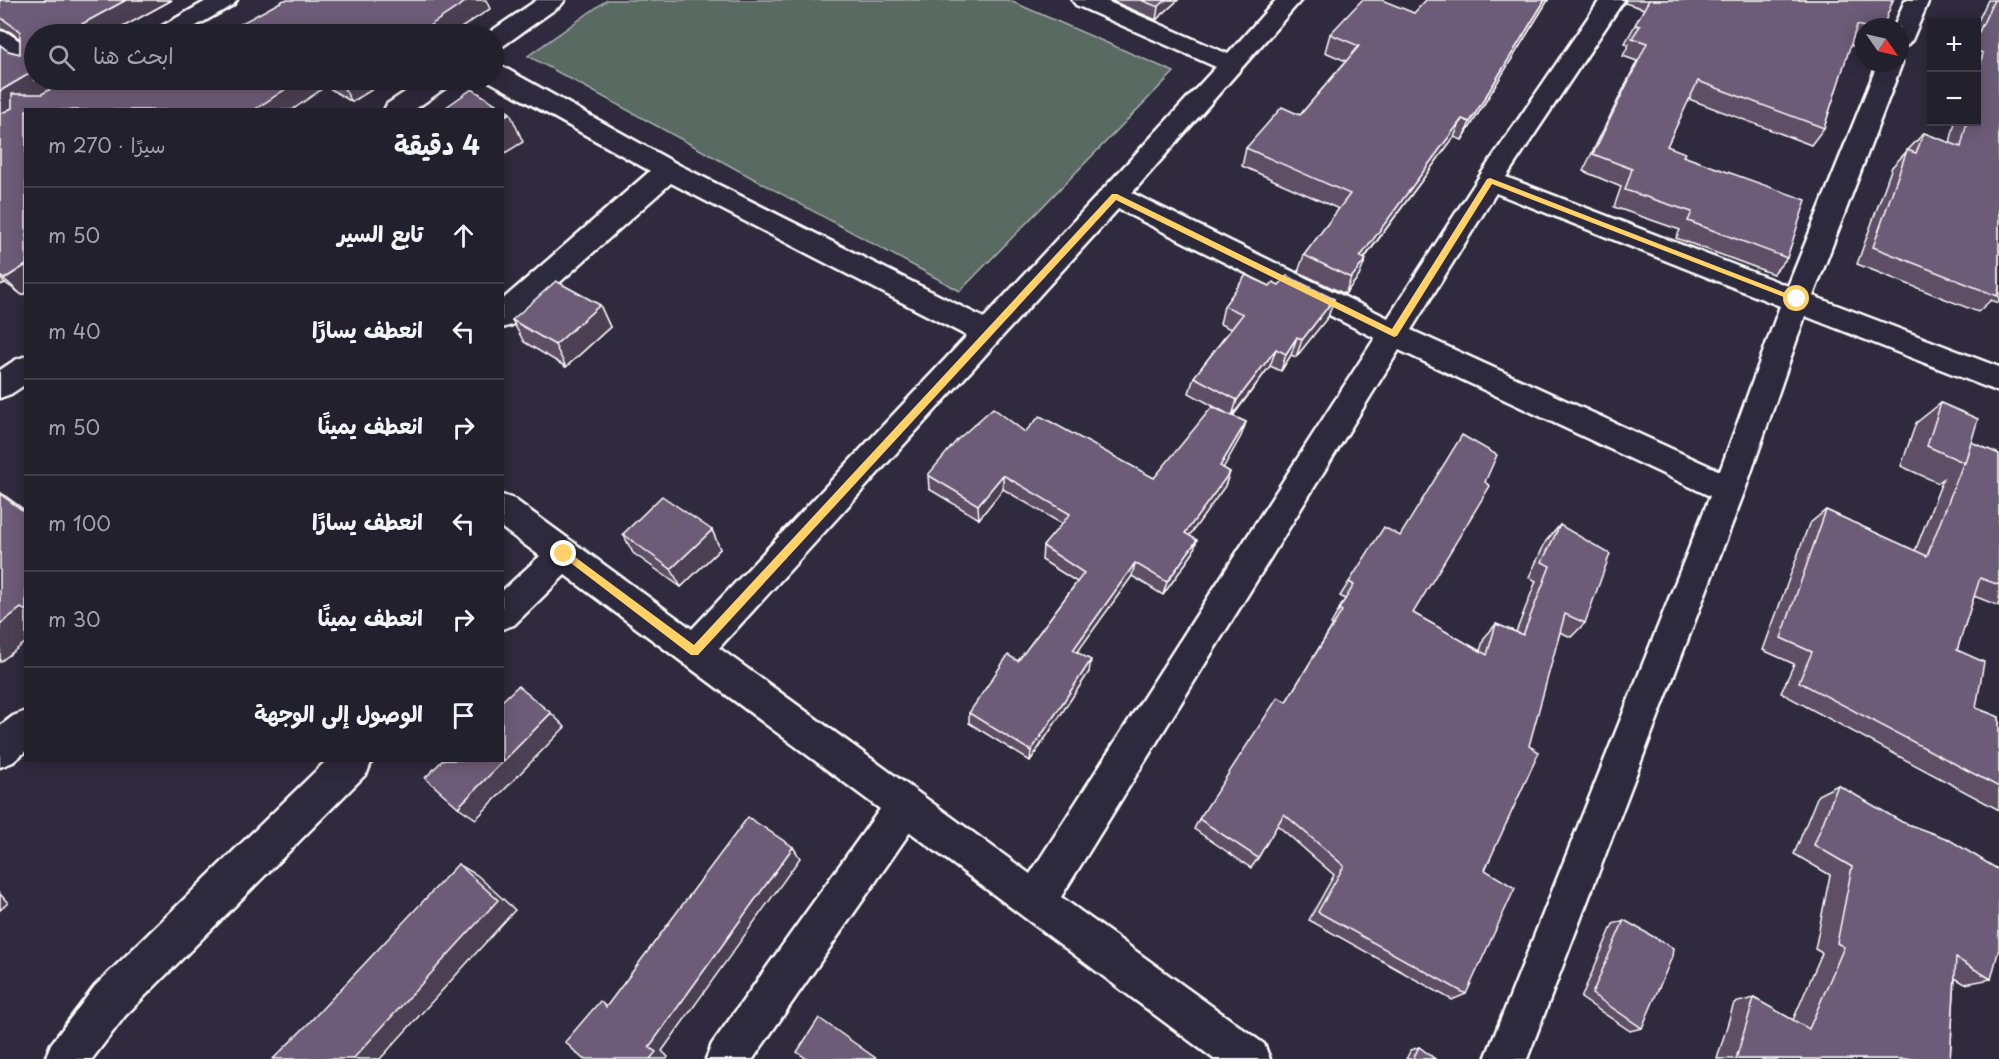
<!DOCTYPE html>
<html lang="ar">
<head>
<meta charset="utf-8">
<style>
  body { margin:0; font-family:"Playpen Sans","Playpen Sans Arabic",sans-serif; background:#2b2836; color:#f1f3f6; direction:rtl }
  .controls { position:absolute; right:18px; top:18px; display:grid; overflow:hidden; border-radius:0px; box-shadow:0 3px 15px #0003 }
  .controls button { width:54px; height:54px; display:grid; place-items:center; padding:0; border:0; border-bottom:2px solid #403e4a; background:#23202e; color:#f1f3f6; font:30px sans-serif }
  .compass { position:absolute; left:1855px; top:18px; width:54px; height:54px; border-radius:50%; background:#23202e; box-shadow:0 3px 15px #0003; rotate:124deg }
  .stop { position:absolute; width:18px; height:18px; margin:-14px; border:4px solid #ffd166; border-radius:50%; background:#fff }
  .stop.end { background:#ffd166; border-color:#fff; box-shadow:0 2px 6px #0008 }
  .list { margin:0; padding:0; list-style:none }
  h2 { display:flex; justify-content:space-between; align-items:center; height:78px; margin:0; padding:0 24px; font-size:26px }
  h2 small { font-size:20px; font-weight:400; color:#a3a3aa }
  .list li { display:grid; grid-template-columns:39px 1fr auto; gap:18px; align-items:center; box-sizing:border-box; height:96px; padding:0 24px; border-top:2px solid #403e4a }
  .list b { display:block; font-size:22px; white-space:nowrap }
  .list em { font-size:20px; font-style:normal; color:#a3a3aa }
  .icon { flex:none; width:33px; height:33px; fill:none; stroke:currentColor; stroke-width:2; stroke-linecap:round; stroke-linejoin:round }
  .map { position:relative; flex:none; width:1999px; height:1059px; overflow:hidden; direction:ltr }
  .search { position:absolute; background:#23202e; box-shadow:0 3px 15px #0003; left:24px; top:24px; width:480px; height:66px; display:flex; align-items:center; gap:15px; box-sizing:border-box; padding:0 21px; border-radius:33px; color:#a3a3aa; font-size:22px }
  .panel { position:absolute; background:#23202e; box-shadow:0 3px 15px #0003; left:24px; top:108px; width:480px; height:654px; border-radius:0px; direction:rtl }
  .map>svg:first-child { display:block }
  .green { fill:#596a62; stroke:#acb4b0; stroke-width:1.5 }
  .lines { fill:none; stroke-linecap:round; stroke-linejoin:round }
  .minor-casing { stroke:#fff; stroke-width:5 }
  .minor { fill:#2f2a3d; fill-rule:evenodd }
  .wall { fill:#5e4f66; stroke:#fff; stroke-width:1.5 }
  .shaded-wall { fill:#4c4053; stroke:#fff; stroke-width:1.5 }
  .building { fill:#6d5c77; stroke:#fff; stroke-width:1.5 }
  .route { fill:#ffd166 }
</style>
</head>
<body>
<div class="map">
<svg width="1999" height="1059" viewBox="0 0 1999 1059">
  <rect width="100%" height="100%" fill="#2f2a3d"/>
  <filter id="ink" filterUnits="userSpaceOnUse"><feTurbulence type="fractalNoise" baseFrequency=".0167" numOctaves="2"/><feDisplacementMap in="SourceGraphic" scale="12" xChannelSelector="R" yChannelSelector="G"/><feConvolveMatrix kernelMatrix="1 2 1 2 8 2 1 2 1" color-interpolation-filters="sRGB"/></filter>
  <g filter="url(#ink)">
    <path class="green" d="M607 0H1008L1174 72 960 291 528 56Z"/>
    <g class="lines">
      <defs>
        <g id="minor">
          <path d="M208 0H237L233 5 182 34H153L157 29Z"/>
          <path d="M537 0H565L561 5 503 46 494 48V34H487Z"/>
          <path d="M1072 0H1104L1228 54 1276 0H1301L1132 193 1388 318 1481 174 1600 0H1624L1506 177 1788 286 1878 63H1900V60L1902 63 1813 296 1999 367V392L1805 316 1745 490 1527 1059H1485L1710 496 1399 350 1061 897 1264 1044 1270 1059H1214L910 832 753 1059H706L712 1044 880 809 565 575 514 625 502 629V591L540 556 502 528V495L514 499 692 629 967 336 671 183 512 325 502 328V300L650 171 487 80H494V65L503 67 677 164 984 318 1216 67 1076 5ZM1496 193 1780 306 1720 471 1411 330ZM1118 209 1375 338 1030 874 719 648Z"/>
          <path d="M1905 0H1929L1912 40 1908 45 1900 48V27H1894Z"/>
          <path d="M0 31 8 33 34 51V70L25 67 0 49Z"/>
          <path d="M423 80H451L448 86 414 110H384L387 104Z"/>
          <path d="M26 356V384L11 394 0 398V370L15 360Z"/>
          <path d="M26 711V751L13 762 0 767V726L13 716Z"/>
          <path d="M327 760H372L367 773 125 1016 92 1059H45L51 1044 95 986Z"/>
        </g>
      </defs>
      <use href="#minor" class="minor-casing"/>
      <use href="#minor" class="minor"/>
    </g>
    <g class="wall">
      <path d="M0 0H172L110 34H34L44 93 141 80H387L352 102 326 86 26 110V293L22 295 5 283 0 285V45L8 51 20 54V39L9 31 0 29Z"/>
      <path d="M1110 0H1178L1156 20Z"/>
      <path d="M1548 0 1462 140 1454 137 1364 259 1359 276 1345 294 1298 272 1304 255 1339 209 1242 166 1246 148 1300 115 1346 61 1325 52 1330 34 1414 13Z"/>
      <path d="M1626 0H1893L1864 27V49L1850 45 1824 128 1811 145 1689 99 1667 146 1683 156 1787 258 1773 274 1676 238 1680 230 1614 207 1621 187 1583 171 1637 61 1623 56 1629 44 1625 43 1644 9 1625 3Z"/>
      <path d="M1988 0H1999V303L1991 300 1978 312 1857 264 1892 167 1924 133 1950 143 1955 122H1977V23Z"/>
      <path d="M1279 285 1334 299 1328 317 1296 357 1291 355 1281 371 1270 366 1233 416 1246 422 1241 436 1223 468 1230 472 1225 486 1189 536 1193 553 1163 595 1132 576 1077 652 1089 672 1030 761 969 723V713L1018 661 1077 582 1042 560 1043 546 1062 524 1003 489 979 519 929 489 928 475 1025 432 1154 478 1226 413 1189 393 1194 377 1231 329 1220 324 1224 306 1270 286Z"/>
      <path d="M600 305 610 327 566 367 524 342 512 320Z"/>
      <path d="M1941 403 1971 442 1999 454V606L1974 596 1957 650 1976 708 1999 717V810L1781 693 1794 664 1763 650 1809 524 1826 510 1915 551 1943 479 1938 483 1901 466 1916 423Z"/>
      <path d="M1560 525 1585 623 1571 637 1560 632 1485 870 1466 994 1452 1000 1309 920 1334 875 1277 825 1258 858 1251 868 1194 829 1199 819 1286 702 1333 625 1331 624 1345 599 1340 596 1349 582 1413 613 1480 651 1484 638 1496 624 1516 632 1536 581 1529 577 1546 541Z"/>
      <path d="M712 530 720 549 681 587 633 553 623 534Z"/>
      <path d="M1838 785 1991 979 1965 984 1955 978 1950 1059H1717L1734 1003 1754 998 1793 1020 1822 953 1815 949 1830 875 1794 854 1818 795Z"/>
      <path d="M1624 920 1642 1028 1630 1031 1581 998 1613 924Z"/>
      <path d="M1419 1047 1435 1059H1406L1411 1050Z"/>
    </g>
    <g class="shaded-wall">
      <path d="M126 0H172L110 34H72L69 31Z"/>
      <path d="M468 0H486L490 9 452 34H417Z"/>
      <path d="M1166 0H1178L1156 20 1158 7Z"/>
      <path d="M1545 0H1548L1462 140 1470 122Z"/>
      <path d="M34 71V80H66L24 105 0 117V91Z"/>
      <path d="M299 80H322L326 86 292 110H254Z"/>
      <path d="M350 80H387L352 102 342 85Z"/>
      <path d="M510 113 523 142 502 155V117Z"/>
      <path d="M1462 119 1454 137 1353 273 1360 257Z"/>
      <path d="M1366 259 1359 276 1345 294 1351 278Z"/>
      <path d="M26 265V293L22 295 4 279Z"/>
      <path d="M0 278 5 283 0 285Z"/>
      <path d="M1334 299 1328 317 1296 357 1302 340Z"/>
      <path d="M600 305 610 327 566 367 555 345Z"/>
      <path d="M1297 337 1291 355 1281 371 1286 354Z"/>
      <path d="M1276 349 1270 366 1232 416 1237 400Z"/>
      <path d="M1246 422 1241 436 1216 481 1220 466Z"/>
      <path d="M1230 472 1225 486 1182 546 1185 533Z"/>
      <path d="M1003 475V489L979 519 978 505Z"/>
      <path d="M0 492 26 511V513L0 494Z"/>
      <path d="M712 530 720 549 681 587 671 569Z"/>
      <path d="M1197 540 1193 553 1163 595 1167 582Z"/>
      <path d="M1135 563 1132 576 1071 661 1073 650Z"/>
      <path d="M21 608 26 610V642L0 662V624Z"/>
      <path d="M1091 660 1089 672 1030 761 1031 751Z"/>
      <path d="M551 713 565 727 476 819 458 807Z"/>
      <path d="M793 847 800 858 662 1051 668 1057 667 1059H650L649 1047Z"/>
      <path d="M458 864 477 875 515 910 380 1059H353Z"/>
      <path d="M0 894 8 903 0 910Z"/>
    </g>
    <g class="building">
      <path d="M0 0H126L69 31 74 34H34V71L0 91V45L8 51 20 54V31L0 17Z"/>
      <path d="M284 0H468L417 34H222Z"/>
      <path d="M1141 0H1166L1158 7Z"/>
      <path d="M1362 0H1382L1414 13 1426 0H1545L1470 122 1462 119 1360 257 1366 259 1351 278 1304 255 1350 194 1246 148 1282 107 1300 115 1359 46 1330 34Z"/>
      <path d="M1649 0H1893L1883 27H1864L1857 25 1824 128 1698 81 1667 146 1685 153 1683 156 1806 200 1787 258 1688 221 1692 212 1625 190 1632 169 1593 154 1647 43 1632 38 1640 26 1635 25Z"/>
      <path d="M1994 0H1999V288L1997 296 1873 247 1907 150 1916 153 1924 133 1961 147 1967 122H1977V82L1983 53 1977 51V36Z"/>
      <path d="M66 80H299L254 110H26V265L4 279 0 276V114L12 108V94H42Z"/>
      <path d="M334 80H350L342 85Z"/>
      <path d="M472 89 510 113 502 117V110H442Z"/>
      <path d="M1246 275 1270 286 1273 282 1279 285 1287 276 1334 299 1302 340 1297 337 1286 354 1276 349 1237 400 1194 377 1243 314 1224 306Z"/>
      <path d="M556 281 600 305 555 345 512 320Z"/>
      <path d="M1941 403 1978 419 1965 463 1927 446Z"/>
      <path d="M1212 407 1246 422 1220 466 1230 472 1185 533 1197 540 1167 582 1135 563 1073 650 1091 660 1031 751 969 713 1008 655 1018 661 1084 573 1043 546 1070 514 1003 475 978 505 928 475 957 440 993 408 1025 432 1040 416 1154 478Z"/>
      <path d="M1462 435 1497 455 1485 482 1490 486 1413 613 1487 655 1496 624 1523 635 1550 566 1542 562 1560 525 1610 554 1585 623 1565 614 1529 746 1539 752 1485 870 1515 888 1466 994 1318 912 1344 866 1284 814 1258 858 1199 819 1278 697 1286 702 1342 611 1339 609 1354 585 1349 582 1384 527 1400 536Z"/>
      <path d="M1971 442 1999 454V585L1980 578 1957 650 1984 662 1976 708 1999 717V787L1799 682 1812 652 1781 638 1826 510 1927 556 1963 464 1965 463Z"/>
      <path d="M0 494 26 513V611L21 608 0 624Z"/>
      <path d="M662 496 712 530 671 569 623 534Z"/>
      <path d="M518 686 551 713 458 807 425 778 443 760H502V701Z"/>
      <path d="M1838 785 1902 822 1948 839 1999 870V949L1991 979 1956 958 1950 1059H1736L1754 998 1809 1029 1844 947 1837 943 1852 867 1814 845Z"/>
      <path d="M748 817 793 847 649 1047 656 1052 650 1059H583L565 1042 600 1001 606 1007Z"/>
      <path d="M458 864 498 900 353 1059H273L306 1026Z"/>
      <path d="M1624 920 1673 948 1672 957 1642 1028 1592 994Z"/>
      <path d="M819 1018 877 1059H807L797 1052Z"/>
      <path d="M1419 1047 1435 1059H1413Z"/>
    </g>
  </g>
  <path class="route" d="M1490 178 1801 299 1794 301 1492 184 1397 336 1394 337 1116 200 698 655H691L559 554 560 551H567L694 645 1112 194H1117L1392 329 1487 179Z"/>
</svg>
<div class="controls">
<button>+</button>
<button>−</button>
</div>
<svg class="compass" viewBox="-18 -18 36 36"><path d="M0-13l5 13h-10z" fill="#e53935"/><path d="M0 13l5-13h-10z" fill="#a3a3aa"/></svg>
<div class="stop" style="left:1797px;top:299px"></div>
<div class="stop end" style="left:564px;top:554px"></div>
<div class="search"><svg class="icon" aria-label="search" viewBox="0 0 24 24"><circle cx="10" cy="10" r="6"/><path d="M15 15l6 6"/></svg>ابحث هنا</div>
<section class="panel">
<h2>4 دقيقة<small>سيرًا · 270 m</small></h2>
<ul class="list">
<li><svg class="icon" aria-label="ahead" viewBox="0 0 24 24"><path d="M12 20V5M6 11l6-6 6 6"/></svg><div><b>تابع السير</b></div><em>50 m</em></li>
<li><svg class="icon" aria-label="left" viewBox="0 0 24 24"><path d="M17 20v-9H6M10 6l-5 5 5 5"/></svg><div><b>انعطف يسارًا</b></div><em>40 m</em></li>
<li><svg class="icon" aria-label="right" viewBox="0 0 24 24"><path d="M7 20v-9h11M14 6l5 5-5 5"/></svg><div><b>انعطف يمينًا</b></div><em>50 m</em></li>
<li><svg class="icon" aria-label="left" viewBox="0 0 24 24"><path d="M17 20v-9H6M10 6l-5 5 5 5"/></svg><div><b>انعطف يسارًا</b></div><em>100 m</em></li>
<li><svg class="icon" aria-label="right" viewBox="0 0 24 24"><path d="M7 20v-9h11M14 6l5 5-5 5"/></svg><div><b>انعطف يمينًا</b></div><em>30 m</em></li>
<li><svg class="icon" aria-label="arrive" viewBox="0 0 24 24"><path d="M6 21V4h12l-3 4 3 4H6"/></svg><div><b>الوصول إلى الوجهة</b></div></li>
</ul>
</section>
</div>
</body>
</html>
